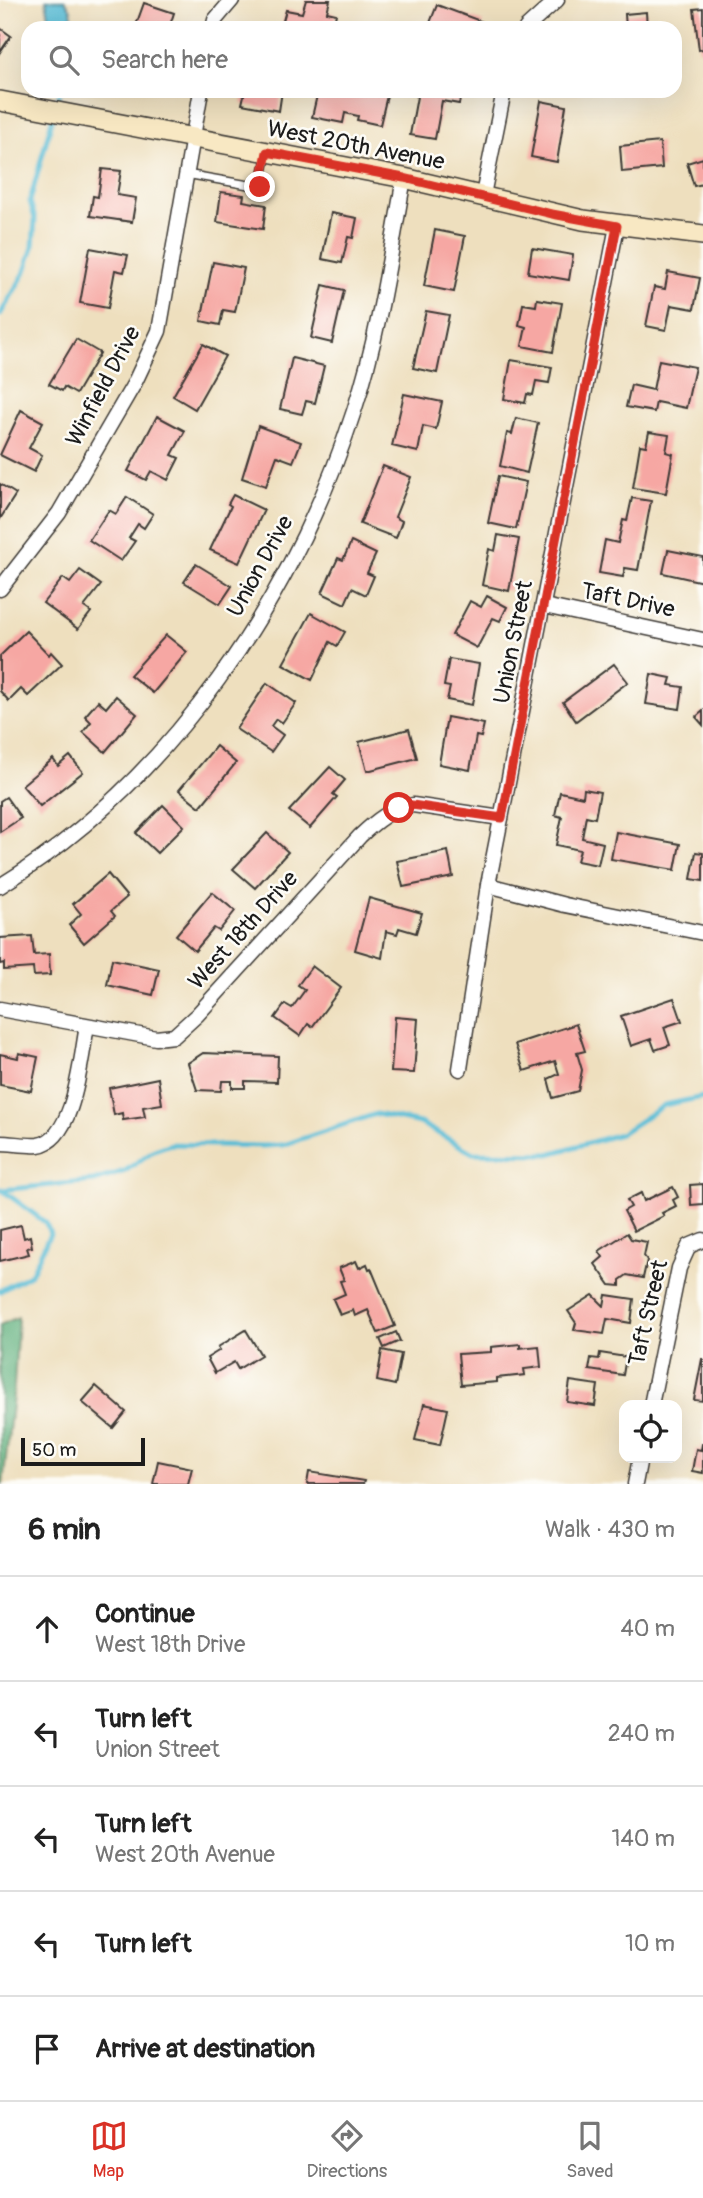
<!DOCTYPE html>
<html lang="en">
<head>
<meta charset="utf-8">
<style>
  body { margin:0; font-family:Pangolin,sans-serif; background:#f2f2f2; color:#222 }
  .controls { position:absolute; right:21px; bottom:21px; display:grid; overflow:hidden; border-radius:14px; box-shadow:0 7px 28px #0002 }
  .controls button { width:63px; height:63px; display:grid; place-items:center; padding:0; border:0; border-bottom:2px solid #e0e0e0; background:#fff; color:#222; font:35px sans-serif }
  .scale { position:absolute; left:21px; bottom:18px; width:124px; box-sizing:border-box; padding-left:7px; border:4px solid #1c1c1c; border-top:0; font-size:19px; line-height:24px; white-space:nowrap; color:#1c1c1c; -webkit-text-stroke:5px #fdfcf7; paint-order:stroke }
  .stop { position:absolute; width:21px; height:21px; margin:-16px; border:5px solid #d93025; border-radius:50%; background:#fff }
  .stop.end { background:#d93025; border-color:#fff; box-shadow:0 2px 7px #0008 }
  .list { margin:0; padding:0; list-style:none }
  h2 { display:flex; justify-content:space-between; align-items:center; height:91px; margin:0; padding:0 28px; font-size:30px }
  h2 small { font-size:23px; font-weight:400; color:#767676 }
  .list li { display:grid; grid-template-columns:46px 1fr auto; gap:21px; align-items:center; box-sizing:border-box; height:105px; padding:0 28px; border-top:2px solid #e0e0e0 }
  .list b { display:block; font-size:26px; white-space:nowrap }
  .list p { margin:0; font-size:23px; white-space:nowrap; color:#767676 }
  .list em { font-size:23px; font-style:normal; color:#767676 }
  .icon { flex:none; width:38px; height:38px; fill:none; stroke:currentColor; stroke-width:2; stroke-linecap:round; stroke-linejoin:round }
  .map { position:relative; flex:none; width:703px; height:1484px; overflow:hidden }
  .search { position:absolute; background:#fff; box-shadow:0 7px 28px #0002; left:21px; right:21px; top:21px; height:77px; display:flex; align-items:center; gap:18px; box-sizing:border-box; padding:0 24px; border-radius:21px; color:#767676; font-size:26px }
  .sheet { height:616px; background:#fff }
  nav { display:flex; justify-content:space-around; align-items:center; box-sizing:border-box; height:98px; border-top:2px solid #e0e0e0; background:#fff; font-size:19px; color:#767676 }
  nav a { display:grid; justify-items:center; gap:4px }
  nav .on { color:#d93025 }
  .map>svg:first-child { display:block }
  .forest { fill:#5eb07d; stroke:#3d664c; stroke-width:2 }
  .water { fill:#57bcd5; stroke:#3a6c78; stroke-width:2 }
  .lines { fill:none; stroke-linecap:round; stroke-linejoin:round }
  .stream { stroke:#57bcd5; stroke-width:5 }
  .building { fill:#f6a7a3 }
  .lane-casing { stroke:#3c3934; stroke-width:10 }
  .street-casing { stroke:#3c3934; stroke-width:17 }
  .secondary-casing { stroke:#3c3934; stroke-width:22 }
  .lane { stroke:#fff; stroke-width:7 }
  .street { stroke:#fff; stroke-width:14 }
  .secondary { stroke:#f8e8c3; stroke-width:19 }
  .route { stroke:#d93025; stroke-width:9 }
  .labels { text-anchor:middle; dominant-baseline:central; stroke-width:5; stroke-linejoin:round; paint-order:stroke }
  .street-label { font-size:23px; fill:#1c1c1c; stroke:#fdfcf7 }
</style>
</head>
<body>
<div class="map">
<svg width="703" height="1484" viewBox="0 0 703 1484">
  <rect width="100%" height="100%" fill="#fdfcf7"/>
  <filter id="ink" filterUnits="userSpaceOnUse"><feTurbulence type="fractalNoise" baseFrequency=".0143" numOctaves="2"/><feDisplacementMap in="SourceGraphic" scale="14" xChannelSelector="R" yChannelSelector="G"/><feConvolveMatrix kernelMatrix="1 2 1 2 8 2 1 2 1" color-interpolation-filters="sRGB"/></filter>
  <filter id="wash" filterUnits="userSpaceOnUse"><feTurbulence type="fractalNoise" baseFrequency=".00686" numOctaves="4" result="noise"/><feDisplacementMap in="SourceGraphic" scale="28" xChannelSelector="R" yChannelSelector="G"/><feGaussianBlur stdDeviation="1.57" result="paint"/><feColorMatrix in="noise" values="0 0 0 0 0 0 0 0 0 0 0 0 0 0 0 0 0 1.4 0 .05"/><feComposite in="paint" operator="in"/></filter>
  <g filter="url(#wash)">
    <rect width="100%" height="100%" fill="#eedfbe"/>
    <path class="forest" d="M18 1317 14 1387 3 1484H0V1325Z"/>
    <path class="water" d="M46 0H65L71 10 74 28H51Z"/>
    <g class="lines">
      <g class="stream">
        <path d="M56 107 60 91"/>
        <path d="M0 315 24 274 33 247 35 219 30 201 53 116"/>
        <path d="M0 1190 94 1181 125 1171 154 1150 171 1144 263 1146 283 1145 376 1114 420 1123 473 1153 549 1154 620 1134 664 1105 703 1097"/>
        <path d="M0 1291 31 1274 50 1234 46 1223 2 1190"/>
      </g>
    </g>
    <g id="blocks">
      <g class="building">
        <path d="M306 0H330L327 12 336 14 333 28H281L286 10 302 13Z"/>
        <path d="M144 3 174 13 169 28H135Z"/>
        <path d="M437 5 483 22 480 28H428Z"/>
        <path d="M703 8V49L699 50 694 9Z"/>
        <path d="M646 12 647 28H626L625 14Z"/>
        <path d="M0 28 11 36 0 52Z"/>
        <path d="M245 91H282L279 111 242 104Z"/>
        <path d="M318 91 362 93V91H388L380 125 357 120 358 116 345 113 343 123 312 117Z"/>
        <path d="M418 91H462L459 104 442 101 435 139 410 135Z"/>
        <path d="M541 101 566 106 557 162 531 157Z"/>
        <path d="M660 142 662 168 622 172 620 146Z"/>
        <path d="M703 158V184L694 186 687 163Z"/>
        <path d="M102 169 121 171 117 195 136 198 132 222 90 216 93 196 98 197Z"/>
        <path d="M221 192 244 195 243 201 266 205 263 229 217 222Z"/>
        <path d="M331 213 357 218 353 238 348 237 342 263 322 259Z"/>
        <path d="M435 230 465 236 454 292 424 286Z"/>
        <path d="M90 248 128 255 124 272 115 270 108 308 80 303Z"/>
        <path d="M532 248 573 255 569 280 528 273Z"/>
        <path d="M213 262 244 268 235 312 223 310 220 325 201 321Z"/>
        <path d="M668 272 700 278 694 309 671 305 666 330 646 326 654 287 665 289Z"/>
        <path d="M323 285 344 290 332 343 311 338Z"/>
        <path d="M537 299 562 303 553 352 522 346 526 327 519 325 523 304 536 306Z"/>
        <path d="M426 311 449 315 437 373 413 368Z"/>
        <path d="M76 339 100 353 76 394 64 387 62 391 49 384Z"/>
        <path d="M203 344 225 356 195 409 173 396Z"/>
        <path d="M292 358 324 366 315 403 306 401 302 414 280 409Z"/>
        <path d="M511 360 552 367 549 383 536 381 533 395 527 394 525 403 504 399Z"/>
        <path d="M659 360 695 367 686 408 656 402 654 412 626 407 631 385 653 390Z"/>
        <path d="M404 394 442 402 436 429 423 426 418 452 392 446Z"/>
        <path d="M21 410 43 422 29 448 42 455 34 472 0 455Z"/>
        <path d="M157 416 185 431 172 455 179 458 168 480 151 471 146 480 128 471Z"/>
        <path d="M516 418 538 423 527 473 500 466 507 433 512 434Z"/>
        <path d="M258 426 301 442 293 462 277 456 266 486 242 478Z"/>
        <path d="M649 432 669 435 666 452 673 454 666 493 633 488 640 445 646 446Z"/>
        <path d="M383 466 411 477 395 517 402 521 396 538 360 524Z"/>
        <path d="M498 476 526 482 516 529 488 523Z"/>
        <path d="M0 484 16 494 0 519Z"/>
        <path d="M233 495 264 510 239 563 210 550 231 506 228 504Z"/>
        <path d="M127 497 153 514 144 528 138 524 129 538 135 541 121 561 89 540 109 510 116 514Z"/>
        <path d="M632 498 651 501 638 570 625 568 623 577 599 573 605 540 618 543 623 520 627 521Z"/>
        <path d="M498 535 519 539 509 591 482 585 489 549 495 551Z"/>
        <path d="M351 542 376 554 367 573 374 576 366 595 352 588 345 604 322 593 338 558 343 560Z"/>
        <path d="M668 550 703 557V582L663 573Z"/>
        <path d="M196 564 232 586 220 604 184 582Z"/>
        <path d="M80 570 101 585 84 607 91 612 78 629 43 603 63 578 70 583Z"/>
        <path d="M487 596 507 607 500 621 493 618 477 648 452 635 470 601 481 607Z"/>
        <path d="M311 613 345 632 337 646 330 642 312 680 283 664Z"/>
        <path d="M26 631 49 655 51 652 62 664 28 696 21 689 9 701 0 691V656Z"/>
        <path d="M166 635 187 652 153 693 130 675Z"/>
        <path d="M449 659 479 664 472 705 447 700 450 687 444 686Z"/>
        <path d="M614 664 628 682 576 721 563 702Z"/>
        <path d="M651 674 671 678 669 685 683 687 680 709 646 704Z"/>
        <path d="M267 683 296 703 282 723 276 719 271 726 283 735 271 752 236 729Z"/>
        <path d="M116 696 137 714 105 752 83 732 91 722 85 716 98 701 106 708Z"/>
        <path d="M703 711V725L696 717Z"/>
        <path d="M447 717 484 724 481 737 476 736 470 770 439 764Z"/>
        <path d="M409 729 417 758 367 771 359 742Z"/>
        <path d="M216 746 236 763 200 807 179 790Z"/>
        <path d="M70 756 83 772 40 806 22 785 53 759 58 766Z"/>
        <path d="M330 767 345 780 333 794 337 797 310 828 289 811Z"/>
        <path d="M584 789 600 792 595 818 586 816 582 838 603 843 598 865 577 861 580 850 556 845 562 817 555 815 560 792 583 797Z"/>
        <path d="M6 797 21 818 0 832V801Z"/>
        <path d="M163 805 184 826 157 853 136 833Z"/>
        <path d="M616 832 680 844 675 870 611 859Z"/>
        <path d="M267 833 288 852 255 888 233 869Z"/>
        <path d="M448 851 453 877 403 887 397 861Z"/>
        <path d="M696 852 703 853V881L691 879Z"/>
        <path d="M108 874 127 897 111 911 115 916 84 943 69 925 81 914 73 904Z"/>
        <path d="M212 892 235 911 219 931 214 928 195 951 176 935Z"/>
        <path d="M369 898 422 913 416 933 399 928 397 934 386 931 382 958 355 950Z"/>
        <path d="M32 936 34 955 49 954 50 975 34 976 33 968 4 970V963L0 964V938Z"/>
        <path d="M112 959 159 969 153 995 107 985Z"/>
        <path d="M312 966 341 988 312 1027 308 1024 300 1036 275 1018 285 1004 292 1008 305 990 298 985Z"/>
        <path d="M674 998 682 1021 664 1027 670 1045 655 1050 651 1039 631 1046 621 1016Z"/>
        <path d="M395 1017 418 1019 414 1073 391 1072Z"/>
        <path d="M576 1024 585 1051 577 1053 582 1070 578 1091 553 1098 548 1079 559 1074 555 1061 524 1071 515 1044Z"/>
        <path d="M19 1053 38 1057 31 1091 0 1085V1054L18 1058Z"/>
        <path d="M203 1053 278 1056 277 1082 245 1081V1088H232V1081H222L221 1091 197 1090 188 1063Z"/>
        <path d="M158 1078 162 1104 143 1107 145 1117 123 1120 122 1113 114 1115 109 1088Z"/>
        <path d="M703 1184V1204L691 1205 690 1185Z"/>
        <path d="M673 1187 678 1197 673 1200 676 1206 662 1213 664 1216 634 1231 624 1211 631 1207 627 1200 641 1193 644 1201Z"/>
        <path d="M21 1225 24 1238 30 1236 32 1247 27 1248 29 1254 0 1261V1230Z"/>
        <path d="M627 1233 631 1239 647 1242 644 1256 647 1260 643 1278 627 1275 620 1280V1286L610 1285 595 1264 603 1257 599 1251Z"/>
        <path d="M356 1261 359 1268 367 1264 369 1269 371 1268 395 1326 378 1333 368 1310 355 1316 353 1310 340 1315 333 1299 345 1294 340 1281 344 1280 339 1268Z"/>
        <path d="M593 1295 604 1306 606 1295 634 1299 631 1323 607 1319 604 1334 574 1330 576 1323 568 1311Z"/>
        <path d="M246 1330 261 1355 238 1369 234 1362 215 1373 207 1358 220 1350 218 1347Z"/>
        <path d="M396 1332 400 1341 384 1348 380 1339Z"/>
        <path d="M520 1344V1348L539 1346 541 1367 524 1369 525 1375 497 1378V1382L461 1385 458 1354 491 1352V1347Z"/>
        <path d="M382 1350 401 1354 395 1385 377 1381Z"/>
        <path d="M600 1353 626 1357 623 1375 589 1370 591 1358 599 1359Z"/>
        <path d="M702 1359H703V1401L694 1400Z"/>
        <path d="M570 1381 598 1385 595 1406 567 1402Z"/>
        <path d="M96 1386 126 1412 113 1428 82 1402Z"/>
        <path d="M424 1404 448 1409 440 1445 415 1440Z"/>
        <path d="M702 1444H703V1473L692 1471 696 1449 701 1450Z"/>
        <path d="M158 1461 192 1468 188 1484H153Z"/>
        <path d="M309 1472 364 1481 363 1484H307Z"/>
      </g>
    </g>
  </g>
  <g filter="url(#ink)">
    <use href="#blocks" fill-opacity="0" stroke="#3c3934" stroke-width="2"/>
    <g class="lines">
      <defs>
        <path id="lane" d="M186 174 260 187 267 153"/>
        <g id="street">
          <path d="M213 28 215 20 232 0"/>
          <path d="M526 28 557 0"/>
          <path d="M483 195 504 91"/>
          <path d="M0 589 59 513 134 384 159 331 201 91"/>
          <path d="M544 606 703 640"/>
          <path d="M488 885 565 905 703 933"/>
          <path d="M0 886C171 781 293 599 354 411 379 335 390 256 404 178"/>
          <path d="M0 1009 156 1038 174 1036 197 1015 360 836C376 821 390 809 413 805L501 818"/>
          <path d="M460 1069 488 885 617 226"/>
          <path d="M0 1143C12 1143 26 1146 38 1145 75 1140 81 1056 87 1026"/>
          <path d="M651 1405 679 1268 689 1246 703 1240"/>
          <path d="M635 1484 640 1458"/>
        </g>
        <path id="secondary" d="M0 101 404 178 583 220 703 235"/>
      </defs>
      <use href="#lane" class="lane-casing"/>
      <use href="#street" class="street-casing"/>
      <use href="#secondary" class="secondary-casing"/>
      <use href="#lane" class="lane"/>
      <use href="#street" class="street"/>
      <use href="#secondary" class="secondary"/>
    </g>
  </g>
  <g class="lines" filter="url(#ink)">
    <path class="route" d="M260 187 267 152 404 178 552 214 617 226 502 818 412 805 399 808"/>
  </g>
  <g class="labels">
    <g class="street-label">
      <text transform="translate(356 145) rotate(11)">West 20th Avenue</text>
      <text transform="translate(103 386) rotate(-62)">Winfield Drive</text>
      <text transform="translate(260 566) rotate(-61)">Union Drive</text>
      <text transform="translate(628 600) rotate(12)">Taft Drive</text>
      <text transform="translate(513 642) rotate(-79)">Union Street</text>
      <text transform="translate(243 930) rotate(-48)">West 18th Drive</text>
      <text transform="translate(648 1313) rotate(-77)">Taft Street</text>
    </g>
  </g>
</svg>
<div class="controls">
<button><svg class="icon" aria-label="locate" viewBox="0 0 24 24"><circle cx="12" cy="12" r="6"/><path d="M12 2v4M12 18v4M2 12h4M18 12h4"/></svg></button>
</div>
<div class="scale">50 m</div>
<div class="stop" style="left:399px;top:808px"></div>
<div class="stop end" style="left:260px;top:187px"></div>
<div class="search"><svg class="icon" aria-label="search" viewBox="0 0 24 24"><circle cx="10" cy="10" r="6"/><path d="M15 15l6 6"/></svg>Search here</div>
</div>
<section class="sheet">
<h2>6 min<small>Walk · 430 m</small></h2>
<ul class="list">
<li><svg class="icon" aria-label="ahead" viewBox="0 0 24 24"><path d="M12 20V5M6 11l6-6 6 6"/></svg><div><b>Continue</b><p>West 18th Drive</p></div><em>40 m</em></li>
<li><svg class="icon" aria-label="left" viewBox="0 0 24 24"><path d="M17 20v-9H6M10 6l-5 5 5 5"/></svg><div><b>Turn left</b><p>Union Street</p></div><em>240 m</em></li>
<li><svg class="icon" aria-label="left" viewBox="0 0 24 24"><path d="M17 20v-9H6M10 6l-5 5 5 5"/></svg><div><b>Turn left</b><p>West 20th Avenue</p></div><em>140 m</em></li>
<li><svg class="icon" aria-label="left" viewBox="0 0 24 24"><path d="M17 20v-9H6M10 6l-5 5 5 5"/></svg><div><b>Turn left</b></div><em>10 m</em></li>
<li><svg class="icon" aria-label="arrive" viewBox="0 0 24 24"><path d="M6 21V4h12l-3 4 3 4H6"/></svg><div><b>Arrive at destination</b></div></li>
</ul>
</section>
<nav>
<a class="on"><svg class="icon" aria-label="map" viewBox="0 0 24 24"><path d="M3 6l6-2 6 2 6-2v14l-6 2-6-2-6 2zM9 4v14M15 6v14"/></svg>Map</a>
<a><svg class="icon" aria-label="directions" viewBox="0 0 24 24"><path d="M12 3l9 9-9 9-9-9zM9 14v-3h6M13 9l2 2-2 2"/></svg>Directions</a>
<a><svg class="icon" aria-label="saved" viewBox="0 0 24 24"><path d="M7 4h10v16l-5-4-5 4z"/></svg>Saved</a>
</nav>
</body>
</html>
